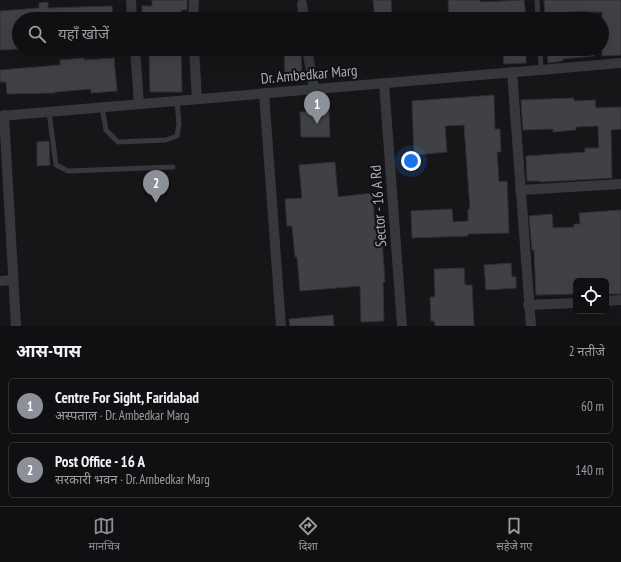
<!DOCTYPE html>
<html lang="hi">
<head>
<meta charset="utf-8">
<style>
  body { margin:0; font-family:"PT Sans Narrow","Noto Sans Devanagari",sans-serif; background:#1e1e20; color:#f1f3f6 }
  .controls { position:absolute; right:12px; bottom:12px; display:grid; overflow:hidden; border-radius:6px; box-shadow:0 4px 16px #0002 }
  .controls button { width:36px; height:36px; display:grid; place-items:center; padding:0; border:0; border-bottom:1px solid #303032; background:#101012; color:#f1f3f6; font:20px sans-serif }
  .you { position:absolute; left:411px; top:161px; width:14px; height:14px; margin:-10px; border:3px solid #fff; border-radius:50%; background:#1a73e8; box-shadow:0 0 0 6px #1a73e833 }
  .badge { display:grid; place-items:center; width:26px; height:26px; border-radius:50%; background:#8c9099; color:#fff; font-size:13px; font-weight:700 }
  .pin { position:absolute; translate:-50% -33px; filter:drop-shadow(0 1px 2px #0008) }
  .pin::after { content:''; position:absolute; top:21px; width:14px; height:12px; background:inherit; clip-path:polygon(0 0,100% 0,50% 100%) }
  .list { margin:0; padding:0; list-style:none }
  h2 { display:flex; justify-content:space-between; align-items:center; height:52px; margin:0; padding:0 16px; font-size:17px }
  h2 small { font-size:13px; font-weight:400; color:#9c9d9f }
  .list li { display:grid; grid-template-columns:26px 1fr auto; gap:12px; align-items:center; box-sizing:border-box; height:56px; margin:0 8px 8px; padding:0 8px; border:1px solid #303032; border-radius:6px }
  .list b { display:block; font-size:15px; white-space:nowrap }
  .list p { margin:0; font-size:13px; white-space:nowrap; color:#9c9d9f }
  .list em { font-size:13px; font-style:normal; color:#9c9d9f }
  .icon { flex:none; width:22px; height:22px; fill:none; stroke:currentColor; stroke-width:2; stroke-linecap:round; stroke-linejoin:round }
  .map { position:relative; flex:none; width:621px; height:326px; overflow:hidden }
  .search { position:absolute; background:#101012; box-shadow:0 4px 16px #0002; left:12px; right:12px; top:12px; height:44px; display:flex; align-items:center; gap:10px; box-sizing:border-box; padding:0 14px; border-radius:22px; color:#9c9d9f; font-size:15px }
  .sheet { height:180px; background:#101012 }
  nav { display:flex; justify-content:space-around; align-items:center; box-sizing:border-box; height:56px; border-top:1px solid #303032; background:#101012; font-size:11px; color:#9c9d9f }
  nav a { display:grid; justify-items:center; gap:2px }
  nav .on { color:#8c9099 }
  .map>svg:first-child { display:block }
  .building { fill:#404145; stroke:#303034 }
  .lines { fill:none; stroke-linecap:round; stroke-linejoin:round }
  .service { stroke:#37383d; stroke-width:5 }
  .minor { stroke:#37383d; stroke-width:10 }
  .labels { text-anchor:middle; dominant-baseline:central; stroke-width:4; stroke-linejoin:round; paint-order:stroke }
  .street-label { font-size:15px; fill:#a8adb8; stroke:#111113 }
</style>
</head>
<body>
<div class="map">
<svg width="621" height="326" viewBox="0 0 621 326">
  <rect width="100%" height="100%" fill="#161618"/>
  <g class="building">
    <path d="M152 0H187V10H181L182 19H142V6H152Z"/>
    <path d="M373 0H391L392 19H375Z"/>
    <path d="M448 0H480V2L524 0 526 19H504V15L481 17V19H449Z"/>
    <path d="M544 0H621V55L602 56V12H585V11L545 14Z"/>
    <path d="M48 2V8L112 6 113 19H19V49L0 50V11L39 8V3Z"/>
    <path d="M149 49H181L182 92H150Z"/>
    <path d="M284 49H301L302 75 285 76Z"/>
    <path d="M506 49H526V63L504 64 503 54H506Z"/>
    <path d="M547 49H593L594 56 563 59V61L548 63Z"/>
    <path d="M84 58V60L114 58 117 91 91 93V89L55 92V93L7 94 6 82H0V70L60 65V60Z"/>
    <path d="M494 95 495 129H500L501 152H497L499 182 507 181 509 233 468 234V236L412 238 411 211 452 209 453 222 468 221V209H470L464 125 445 126 447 152 414 155 412 101Z"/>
    <path d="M574 98V101L595 100 596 108 621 107V129L611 130 612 178 540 182V181H527L526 156 585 152V148H599L598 126 576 127V130L553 132V129L523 130 521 100Z"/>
    <path d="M329 111 330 137H301L300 112Z"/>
    <path d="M49 141 50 165 37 166V142Z"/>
    <path d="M335 162 338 197 372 193 375 224H381L385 282H383L384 321 361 322 360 286 300 291 297 257H295L292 226H287L285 199 302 198 299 165Z"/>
    <path d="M621 210V294H606V281H576V294L536 295 534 250H532L529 216 552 214 553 228 574 227V224H580L579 213Z"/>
    <path d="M511 263 512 277H516V288L486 290 484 265Z"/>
    <path d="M464 268 465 285H472L474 326H435L434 321H431L430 297H435L434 269Z"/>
    <path d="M333 315 334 326H290L289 319Z"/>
  </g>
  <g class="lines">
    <g class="service">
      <path d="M537 0 538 19"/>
      <path d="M540 49 541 70"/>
      <path d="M102 107 106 130 118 142 166 140 177 136 179 124 177 101"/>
      <path d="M49 112 56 165 68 171 173 167"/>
    </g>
    <g class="minor">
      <path d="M131 0 132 19"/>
      <path d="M302 4 304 19"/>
      <path d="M193 19 194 0"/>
      <path d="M135 49 139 104"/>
      <path d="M194 49 197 99"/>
      <path d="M307 49 314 89"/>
      <path d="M512 72 531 326"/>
      <path d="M384 83 402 326"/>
      <path d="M264 93 281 326"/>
      <path d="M4 115 16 326"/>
      <path d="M0 116 621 63"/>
      <path d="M520 190 621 184"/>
      <path d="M0 281 13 280"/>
      <path d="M606 301 621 300"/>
      <path d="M528 305 576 303"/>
    </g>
  </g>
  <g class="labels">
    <g class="street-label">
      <text transform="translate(309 74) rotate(-5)">Dr. Ambedkar Marg</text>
      <text transform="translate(378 206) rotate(-94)">Sector - 16 A Rd</text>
    </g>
  </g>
</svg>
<div class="controls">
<button><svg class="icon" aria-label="locate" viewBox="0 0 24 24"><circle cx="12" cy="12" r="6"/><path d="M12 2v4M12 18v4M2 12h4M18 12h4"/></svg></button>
</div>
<div class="you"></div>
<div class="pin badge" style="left:317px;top:124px">1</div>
<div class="pin badge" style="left:156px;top:203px">2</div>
<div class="search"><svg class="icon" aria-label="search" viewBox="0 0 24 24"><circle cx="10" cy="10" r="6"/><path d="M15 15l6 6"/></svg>यहाँ खोजें</div>
</div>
<section class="sheet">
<h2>आस-पास<small>2 नतीजे</small></h2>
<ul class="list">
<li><span class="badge">1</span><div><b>Centre For Sight, Faridabad</b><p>अस्पताल · Dr. Ambedkar Marg</p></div><em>60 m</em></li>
<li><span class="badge">2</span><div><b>Post Office - 16 A</b><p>सरकारी भवन · Dr. Ambedkar Marg</p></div><em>140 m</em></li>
</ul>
</section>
<nav>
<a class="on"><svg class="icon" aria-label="map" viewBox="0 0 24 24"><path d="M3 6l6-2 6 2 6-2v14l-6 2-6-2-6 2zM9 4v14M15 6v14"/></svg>मानचित्र</a>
<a><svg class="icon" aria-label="directions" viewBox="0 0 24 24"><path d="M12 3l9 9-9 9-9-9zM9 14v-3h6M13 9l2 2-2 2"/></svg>दिशा</a>
<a><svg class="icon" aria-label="saved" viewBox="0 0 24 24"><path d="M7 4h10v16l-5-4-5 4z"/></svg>सहेजे गए</a>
</nav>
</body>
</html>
